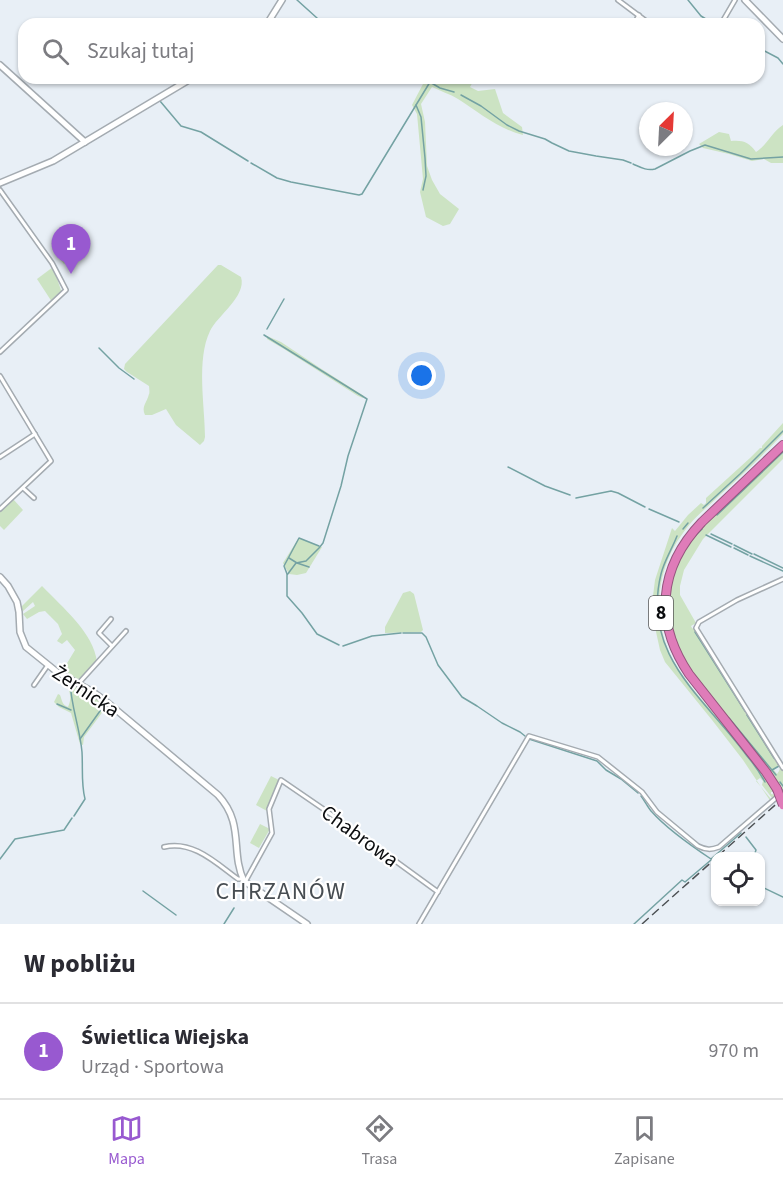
<!DOCTYPE html>
<html lang="pl">
<head>
<meta charset="utf-8">
<style>
  body { margin:0; font-family:"Source Sans 3",sans-serif; background:#f7f7f7; color:#2b2b33 }
  .controls { position:absolute; right:18px; bottom:18px; display:grid; overflow:hidden; border-radius:12px; box-shadow:0 2px 4px #0004 }
  .controls button { width:54px; height:54px; display:grid; place-items:center; padding:0; border:0; border-bottom:2px solid #e1e1e2; background:#fff; color:#2b2b33; font:30px sans-serif }
  .compass { position:absolute; left:639px; top:102px; width:54px; height:54px; border-radius:50%; background:#fff; box-shadow:0 2px 4px #0004; rotate:24deg }
  .you { position:absolute; left:422px; top:376px; width:21px; height:21px; margin:-15px; border:4px solid #fff; border-radius:50%; background:#1a73e8; box-shadow:0 0 0 9px #1a73e833 }
  .badge { display:grid; place-items:center; width:39px; height:39px; border-radius:50%; background:#9859d0; color:#fff; font-size:20px; font-weight:700 }
  .pin { position:absolute; translate:-50% -50px; filter:drop-shadow(0 2px 3px #0008) }
  .pin::after { content:''; position:absolute; top:32px; width:21px; height:18px; background:inherit; clip-path:polygon(0 0,100% 0,50% 100%) }
  .list { margin:0; padding:0; list-style:none }
  h2 { display:flex; justify-content:space-between; align-items:center; height:78px; margin:0; padding:0 24px; font-size:26px }
  h2 small { font-size:20px; font-weight:400; color:#7c7c81 }
  .list li { display:grid; grid-template-columns:39px 1fr auto; gap:18px; align-items:center; box-sizing:border-box; height:96px; padding:0 24px; border-top:2px solid #e1e1e2 }
  .list b { display:block; font-size:22px; white-space:nowrap }
  .list p { margin:0; font-size:20px; white-space:nowrap; color:#7c7c81 }
  .list em { font-size:20px; font-style:normal; color:#7c7c81 }
  .icon { flex:none; width:33px; height:33px; fill:none; stroke:currentColor; stroke-width:2; stroke-linecap:round; stroke-linejoin:round }
  .map { position:relative; flex:none; width:783px; height:924px; overflow:hidden }
  .search { position:absolute; background:#fff; box-shadow:0 2px 4px #0004; left:18px; right:18px; top:18px; height:66px; display:flex; align-items:center; gap:15px; box-sizing:border-box; padding:0 21px; border-radius:18px; color:#7c7c81; font-size:22px }
  .sheet { height:174px; background:#fff }
  nav { display:flex; justify-content:space-around; align-items:center; box-sizing:border-box; height:84px; border-top:2px solid #e1e1e2; background:#fff; font-size:16px; color:#7c7c81 }
  nav a { display:grid; justify-items:center; gap:3px }
  nav .on { color:#9859d0 }
  .map>svg:first-child { display:block }
  .green { fill:#cce3c3 }
  .lines { fill:none; stroke-linecap:round; stroke-linejoin:round }
  .stream { stroke:#74a2a3; stroke-width:1.5 }
  .street-casing { stroke:#a4abb1; stroke-width:6 }
  .secondary-casing { stroke:#a4abb1; stroke-width:8 }
  .highway-casing { stroke:#94557d; stroke-width:10 }
  .street { stroke:#fff; stroke-width:3 }
  .secondary { stroke:#fff; stroke-width:5 }
  .highway { stroke:#df7cb9; stroke-width:8 }
  .rail { stroke:#4e5255; stroke-width:1.5; stroke-dasharray:9 4.5; stroke-linecap:butt }
  .highway-bridge-casing { stroke:#94557d; stroke-width:10; stroke-linecap:butt }
  .highway-bridge { stroke:#df7cb9; stroke-width:8 }
  .labels { text-anchor:middle; dominant-baseline:central; stroke-width:4.5; stroke-linejoin:round; paint-order:stroke }
  .shield { fill:#fff; stroke:#545556; stroke-width:1.5 }
  .shield-label { font-size:20px; font-weight:bold; fill:#0a0c0e }
  .street-label { font-size:21px; fill:#0a0c0e; stroke:#fff }
  .quarter-label { font-size:24px; letter-spacing:1.5px; fill:#474d52; stroke:#fff }
</style>
</head>
<body>
<div class="map">
<svg width="783" height="924" viewBox="0 0 783 924">
  <rect width="100%" height="100%" fill="#e8eff6"/>
  <g class="green">
    <path d="M416 78H475L470 87 478 91 495 89 503 113 522 127 523 135C499 129 478 112 458 99 450 94 440 91 432 87L421 104 425 122 427 166 432 180 440 194 459 209 450 224 443 226 426 217 420 192 423 179 417 114 412 105 424 82Z"/>
    <path d="M783 125V163H771L764 159 752 161 729 154 703 148 699 144 719 132 729 134 731 141C743 140 749 142 756 152 767 145 772 132 783 125Z"/>
    <path d="M74 231 86 247 64 264 52 249Z"/>
    <path d="M218 265H221L241 277C247 296 217 316 210 331 196 360 205 406 205 437L204 441 200 445 176 425 166 409 152 415H145C141 406 147 403 149 394 150 394 149 386 149 386L127 372 124 369 125 364Z"/>
    <path d="M53 267 62 293 52 302 37 279Z"/>
    <path d="M267 336 281 342 320 368 364 396 363 398 358 396 284 349 267 339Z"/>
    <path d="M783 423V434C763 455 742 475 721 494 708 507 693 518 683 533 652 574 651 631 681 673 704 706 733 732 757 764 764 772 769 782 774 791L771 792V794L776 795 777 796 772 798 762 785 763 781 760 778 756 781 771 799V802L743 760 712 720 665 662 660 650 653 618 652 604 655 580 672 528 675 531 688 515 701 503 704 505 706 503V498L750 458 760 448H762V446Z"/>
    <path d="M783 449V459L703 539 684 570 680 586V595L696 623 691 626 692 628 695 630 780 765 774 770 777 774 779 771 780 768 783 770V790L781 793 782 786 778 787 692 673 681 657 669 618 670 584 681 553 700 531 699 529 746 486Z"/>
    <path d="M13 499 23 510 4 530 0 526V511Z"/>
    <path d="M300 538 322 547 306 573 297 575 289 574 283 563 298 539Z"/>
    <path d="M42 586C62 607 94 633 97 662L86 674 77 680 64 674 66 665 75 650 67 640 62 644 57 641 62 634 58 624 45 611 39 612 27 619 23 614 35 606 33 602 23 611 20 608Z"/>
    <path d="M410 591 414 594 423 630 421 632 385 633V627L403 593Z"/>
    <path d="M69 682C83 686 98 695 107 706L84 737 83 745 80 744 71 713 59 707 54 702 58 694 60 695C62 700 62 705 68 707 72 699 70 692 67 685Z"/>
    <path d="M271 776 279 780 267 811 256 805Z"/>
    <path d="M260 824 270 829 259 848 250 843Z"/>
  </g>
  <g class="lines">
    <g class="stream">
      <path d="M297 0 317 18 321 24"/>
      <path d="M688 0 701 16 714 24"/>
      <path d="M759 48 778 58 783 64"/>
      <path d="M423 78 440 88 454 92"/>
      <path d="M461 95 481 106 507 125 519 131 545 139 552 143 569 151 596 156 623 160 631 163"/>
      <path d="M160 101 181 126 201 132 248 161"/>
      <path d="M416 105 421 117 425 158 426 176 423 190"/>
      <path d="M90 142 113 128"/>
      <path d="M251 163 277 178 291 182 359 195 362 194 430 82"/>
      <path d="M633 164C640 167 646 171 655 169L690 151 705 145 751 159 783 157"/>
      <path d="M267 329 284 299"/>
      <path d="M264 335 367 399 348 456 341 486 323 543 319 548 306 561 296 563 287 575V596L302 613 317 634 339 645"/>
      <path d="M99 348 119 368 134 379"/>
      <path d="M508 467 545 486 570 495"/>
      <path d="M576 498 611 491 618 493 645 507"/>
      <path d="M703 508 740 474 783 431"/>
      <path d="M649 509 679 522"/>
      <path d="M717 515 783 452"/>
      <path d="M683 529 688 523"/>
      <path d="M711 534 732 544"/>
      <path d="M706 535 731 547"/>
      <path d="M677 536C672 549 664 561 661 574 641 656 705 698 747 756 754 764 760 773 765 782"/>
      <path d="M695 536 702 529"/>
      <path d="M734 545 752 554"/>
      <path d="M734 548 748 555"/>
      <path d="M754 554 783 568"/>
      <path d="M750 556 783 571"/>
      <path d="M289 558 297 563 309 567"/>
      <path d="M287 574 284 566 299 538 319 546"/>
      <path d="M695 632 745 711"/>
      <path d="M403 633H422L426 637 438 665 462 697 477 706 502 723 520 732 525 736"/>
      <path d="M343 646 372 636 401 633"/>
      <path d="M70 682C71 706 80 729 82 752 83 768 81 784 85 799L74 816"/>
      <path d="M57 704 71 710"/>
      <path d="M747 715 774 758"/>
      <path d="M729 718 776 775"/>
      <path d="M80 739 105 704"/>
      <path d="M529 739 597 761 606 770 621 779 638 793"/>
      <path d="M772 770 779 766 777 761"/>
      <path d="M780 782 783 786"/>
      <path d="M641 796C645 801 648 808 652 812 667 829 693 847 711 859L741 833"/>
      <path d="M746 837 756 850 754 856"/>
      <path d="M0 859 15 839 64 830 72 818"/>
      <path d="M760 886 783 897"/>
      <path d="M143 891 176 915"/>
      <path d="M224 924 234 908"/>
      <path d="M634 924 682 880 685 882 711 860"/>
    </g>
    <defs>
      <g id="street">
        <path d="M618 0 650 24"/>
        <path d="M634 24 639 15"/>
        <path d="M721 24 735 0"/>
        <path d="M0 190 52 263 66 290 0 352"/>
        <path d="M0 376 51 461 0 509"/>
        <path d="M0 457 35 434"/>
        <path d="M23 488 34 498"/>
        <path d="M783 579 737 600 699 622 696 628 783 768"/>
        <path d="M111 619 99 633 112 646"/>
        <path d="M78 684 126 631"/>
        <path d="M34 685 48 665"/>
        <path d="M164 847C193 840 216 863 238 879H243"/>
        <path d="M245 882 272 833 269 809 281 780 335 817 438 892"/>
        <path d="M419 924 529 736 598 757 603 761 642 792 657 812 698 846C706 850 711 850 719 847L783 792"/>
      </g>
      <g id="secondary">
        <path d="M745 0 783 39"/>
        <path d="M267 24 282 0"/>
        <path d="M0 65 85 142"/>
        <path d="M0 183 53 161 192 78"/>
        <path d="M0 577 8 586 17 602 19 612 20 632 26 647 57 672 93 692 108 703 218 795C245 824 230 852 244 881L307 924"/>
      </g>
      <path id="highway" d="M777 789 766 772 689 674C654 622 658 568 702 522L783 445"/>
    </defs>
    <use href="#street" class="street-casing"/>
    <use href="#secondary" class="secondary-casing"/>
    <use href="#highway" class="highway-casing"/>
    <use href="#street" class="street"/>
    <use href="#secondary" class="secondary"/>
    <use href="#highway" class="highway"/>
    <g class="rail">
      <path d="M718 856 783 798"/>
      <path d="M642 924 716 858"/>
    </g>
    <defs>
      <path id="highway-bridge" d="M777 789 783 805"/>
    </defs>
    <use href="#highway-bridge" class="highway-bridge-casing"/>
    <use href="#highway-bridge" class="highway-bridge"/>
  </g>
  <g class="labels">
    <rect class="shield" x="649" y="596" width="24" height="34" rx="4.5"/>
    <g class="shield-label">
      <text x="661" y="613">8</text>
    </g>
    <g class="street-label">
      <text transform="translate(86 691) rotate(34)">Żernicka</text>
      <text transform="translate(360 836) rotate(36)">Chabrowa</text>
    </g>
    <g class="quarter-label">
      <text x="281" y="891">CHRZANÓW</text>
    </g>
  </g>
</svg>
<div class="controls">
<button><svg class="icon" aria-label="locate" viewBox="0 0 24 24"><circle cx="12" cy="12" r="6"/><path d="M12 2v4M12 18v4M2 12h4M18 12h4"/></svg></button>
</div>
<svg class="compass" viewBox="-18 -18 36 36"><path d="M0-13l5 13h-10z" fill="#e53935"/><path d="M0 13l5-13h-10z" fill="#7c7c81"/></svg>
<div class="you"></div>
<div class="pin badge" style="left:71px;top:274px">1</div>
<div class="search"><svg class="icon" aria-label="search" viewBox="0 0 24 24"><circle cx="10" cy="10" r="6"/><path d="M15 15l6 6"/></svg>Szukaj tutaj</div>
</div>
<section class="sheet">
<h2>W pobliżu<small></small></h2>
<ul class="list">
<li><span class="badge">1</span><div><b>Świetlica Wiejska</b><p>Urząd · Sportowa</p></div><em>970 m</em></li>
</ul>
</section>
<nav>
<a class="on"><svg class="icon" aria-label="map" viewBox="0 0 24 24"><path d="M3 6l6-2 6 2 6-2v14l-6 2-6-2-6 2zM9 4v14M15 6v14"/></svg>Mapa</a>
<a><svg class="icon" aria-label="directions" viewBox="0 0 24 24"><path d="M12 3l9 9-9 9-9-9zM9 14v-3h6M13 9l2 2-2 2"/></svg>Trasa</a>
<a><svg class="icon" aria-label="saved" viewBox="0 0 24 24"><path d="M7 4h10v16l-5-4-5 4z"/></svg>Zapisane</a>
</nav>
</body>
</html>
